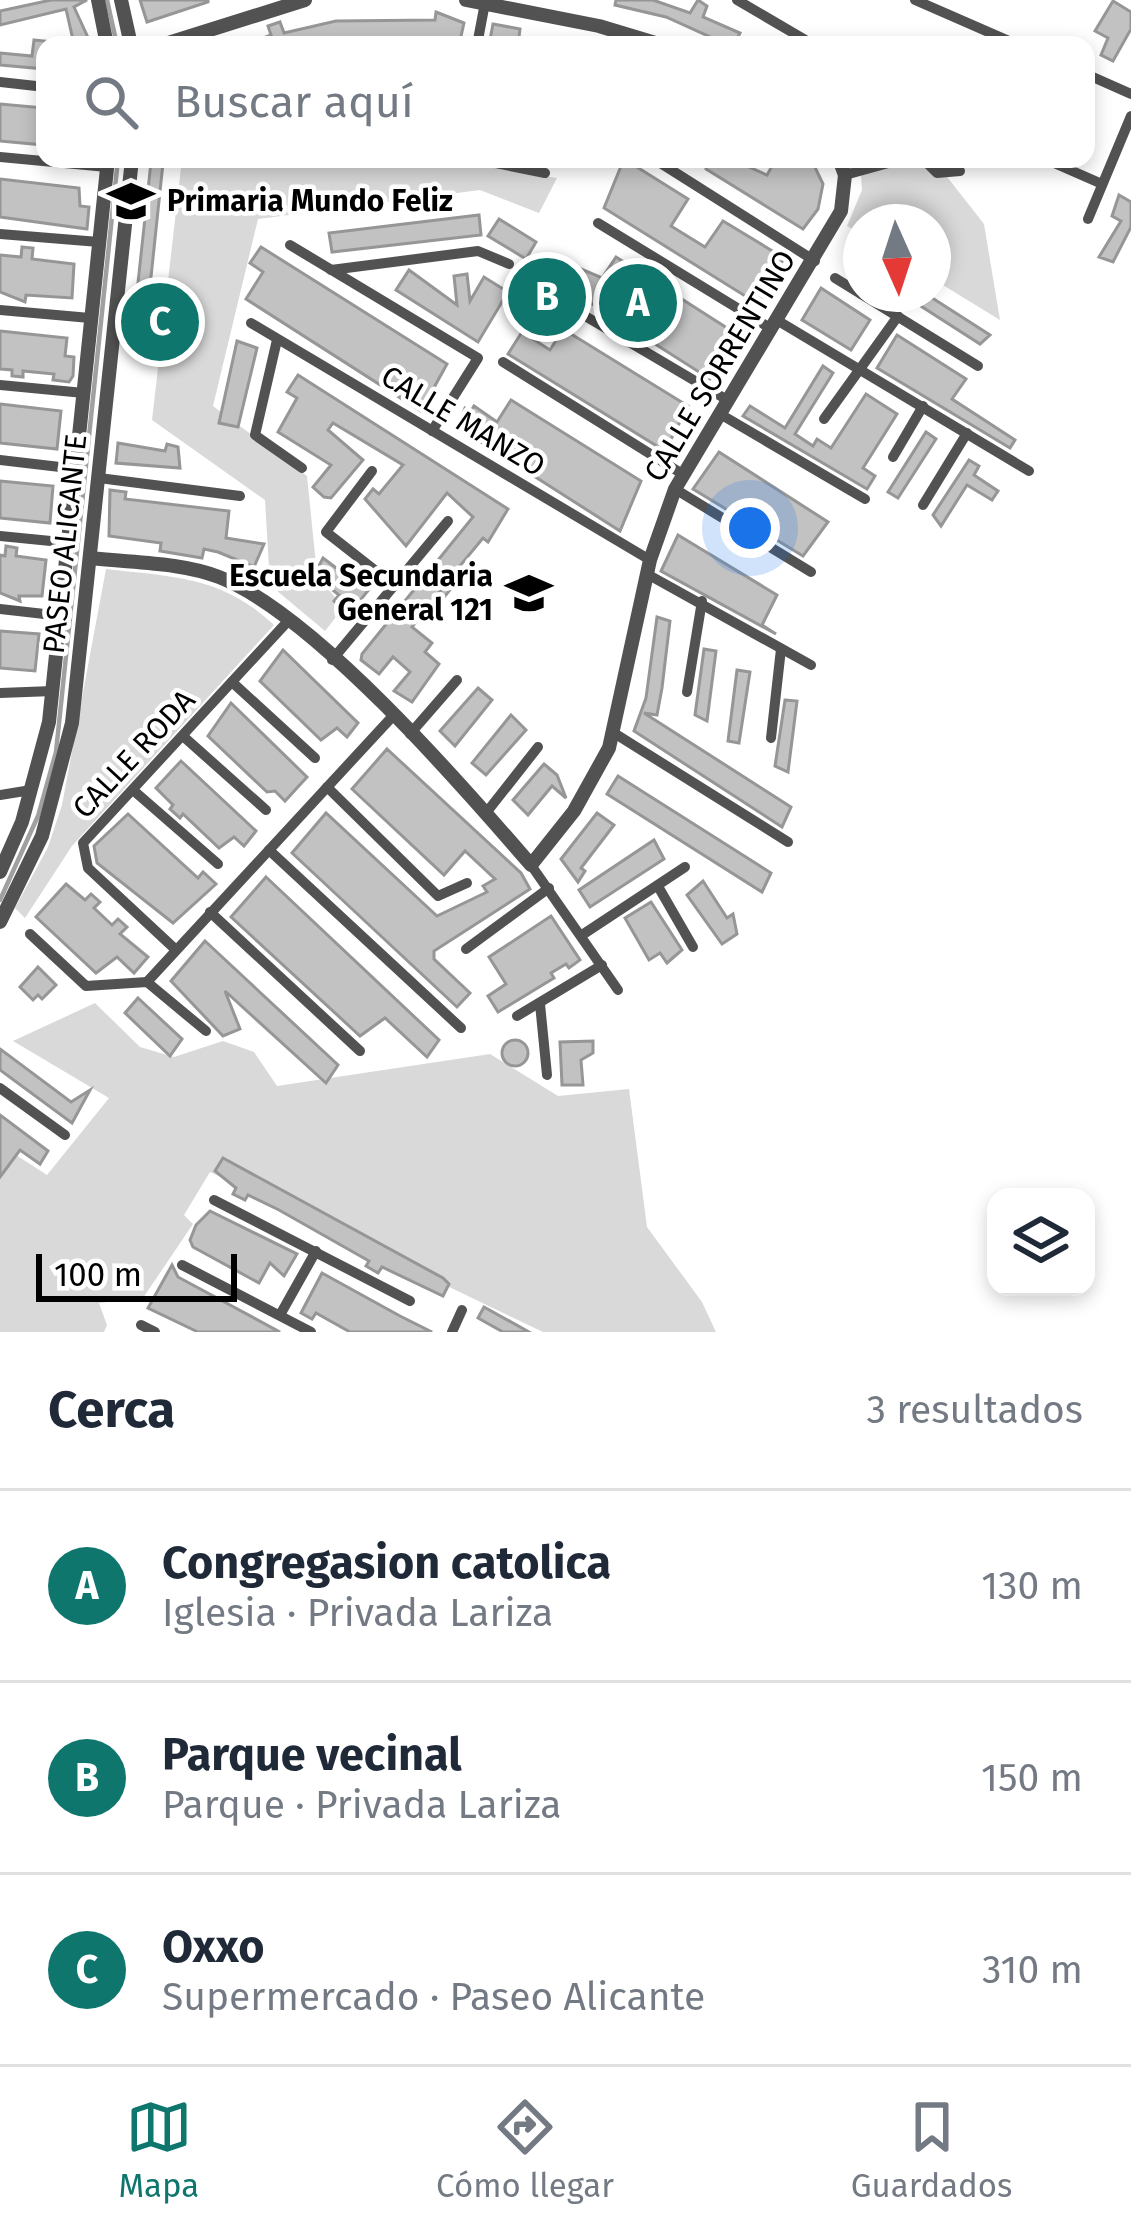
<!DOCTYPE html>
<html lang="es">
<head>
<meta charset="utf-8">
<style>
  body { margin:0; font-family:"Fira Sans",sans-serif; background:#f2f2f3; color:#1f2937 }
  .controls { position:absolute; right:36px; bottom:36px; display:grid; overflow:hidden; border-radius:24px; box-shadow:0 6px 18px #0003 }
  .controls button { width:108px; height:108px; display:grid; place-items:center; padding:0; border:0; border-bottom:3px solid #e0e1e3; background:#fff; color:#1f2937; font:60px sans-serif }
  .compass { position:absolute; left:843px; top:204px; width:108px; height:108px; border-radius:50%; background:#fff; box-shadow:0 6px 18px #0003; rotate:177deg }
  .scale { position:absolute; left:36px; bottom:30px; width:201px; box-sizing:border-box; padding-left:12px; border:6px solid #000; border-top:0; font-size:33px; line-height:42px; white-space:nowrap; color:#000; -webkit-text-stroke:9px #fff; paint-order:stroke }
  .you { position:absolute; left:750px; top:528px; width:42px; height:42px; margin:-30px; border:9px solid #fff; border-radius:50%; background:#1a73e8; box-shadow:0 0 0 18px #1a73e833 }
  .badge { display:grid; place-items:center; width:78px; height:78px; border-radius:50%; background:#0f766e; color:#fff; font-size:39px; font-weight:700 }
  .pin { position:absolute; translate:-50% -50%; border:6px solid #fff; box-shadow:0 3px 12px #0006 }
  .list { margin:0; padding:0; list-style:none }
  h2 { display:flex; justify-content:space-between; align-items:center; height:156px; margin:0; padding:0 48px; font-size:51px }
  h2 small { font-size:39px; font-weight:400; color:#747a83 }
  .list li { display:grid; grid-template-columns:78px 1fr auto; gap:36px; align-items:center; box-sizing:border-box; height:192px; padding:0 48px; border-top:3px solid #e0e1e3 }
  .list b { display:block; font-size:45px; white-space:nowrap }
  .list p { margin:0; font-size:39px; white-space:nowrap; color:#747a83 }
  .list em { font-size:39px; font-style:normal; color:#747a83 }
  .icon { flex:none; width:66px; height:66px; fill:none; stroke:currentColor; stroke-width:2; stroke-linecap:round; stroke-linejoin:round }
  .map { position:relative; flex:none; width:1131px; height:1332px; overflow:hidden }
  .search { position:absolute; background:#fff; box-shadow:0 6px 18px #0003; left:36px; right:36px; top:36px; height:132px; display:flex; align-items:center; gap:30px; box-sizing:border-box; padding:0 42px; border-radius:24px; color:#747a83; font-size:45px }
  .sheet { height:732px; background:#fff }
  nav { display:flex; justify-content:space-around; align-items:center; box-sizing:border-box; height:168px; border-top:3px solid #e0e1e3; background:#fff; font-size:33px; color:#747a83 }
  nav a { display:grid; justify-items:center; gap:6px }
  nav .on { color:#0f766e }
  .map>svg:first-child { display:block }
  .green { fill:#d9d9d9 }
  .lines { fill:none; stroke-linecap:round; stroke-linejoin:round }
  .stream { stroke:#a0a0a0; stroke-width:4.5 }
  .building { fill:#c2c2c2; stroke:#969696; stroke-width:3 }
  .minor { stroke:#525252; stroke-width:10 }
  .tertiary { stroke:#525252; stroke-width:14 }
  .labels { text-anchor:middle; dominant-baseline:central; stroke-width:9; stroke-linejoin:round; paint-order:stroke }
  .poi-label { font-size:30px; font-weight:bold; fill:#000; stroke:#fff; text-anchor:start }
  .street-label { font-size:30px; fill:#000; stroke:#fff }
</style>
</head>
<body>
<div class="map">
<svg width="1131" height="1332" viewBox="0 0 1131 1332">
  <rect width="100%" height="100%" fill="#fff"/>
  <g class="green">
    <path d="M182 159H437L557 178 539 213 480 190 258 219 213 406 307 476 317 574 343 608 325 631 270 585 265 500 152 420Z"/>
    <path d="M877 159H933L984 224 1000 320 933 279V222H861V234L847 226 862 190 860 162Z"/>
    <path d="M548 271 570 287 547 332 520 312Z"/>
    <path d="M106 569C174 577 222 576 274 625L72 846 25 918 15 908 48 847 62 805Z"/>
    <path d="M95 1003 140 1047 174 1057 223 1041 254 1052 277 1086 490 1054 558 1096 629 1089 647 1227 702 1302 716 1332H543L210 1172 184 1215 193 1224 143 1298 99 1303 107 1325 104 1332H0V1177L16 1155 47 1175 109 1098 13 1041Z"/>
  </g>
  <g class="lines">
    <g class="stream">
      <path d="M107 0 117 45"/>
      <path d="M0 900 38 816 56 752 118 159"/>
    </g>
  </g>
  <g class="building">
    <path d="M51 0H87L74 7 90 42 73 40 66 9 0 25V11Z"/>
    <path d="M140 0H208V2L147 22Z"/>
    <path d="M616 0H653L690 13 698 0 707 6 703 17 740 33 738 37 753 45H728L666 17 615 5Z"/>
    <path d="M1113 1 1131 12V29L1113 61 1101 55 1108 38 1095 31Z"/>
    <path d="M436 12 464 23 459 45 248 44 271 35 268 26 280 22 284 33 336 21 435 20Z"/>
    <path d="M493 24 520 29 518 45H489Z"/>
    <path d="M34 40 45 41V69L0 65V53L32 56Z"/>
    <path d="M0 104 45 108 44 145 0 141Z"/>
    <path d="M624 159 688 199 671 226 692 239 705 247 723 221 784 258 758 304 604 208Z"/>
    <path d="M707 159H731L767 175 776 159H811L823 184 818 209 803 229 706 169Z"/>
    <path d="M151 162 163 163 149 296 137 292Z"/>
    <path d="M0 179 79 188 80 206 89 207 87 229 0 217Z"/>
    <path d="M1119 195 1131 202V227L1113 262 1099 257 1121 221 1112 216Z"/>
    <path d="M479 215 481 235 332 252 329 233Z"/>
    <path d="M499 219 536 242 526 259 488 236Z"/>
    <path d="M22 247 33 248 32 259 74 264 72 298 26 295 25 302 0 292V255L21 257Z"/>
    <path d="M261 247 447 364 421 411 246 299 263 272 250 263Z"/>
    <path d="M616 257 738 335 710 379 550 277 560 260 602 278Z"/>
    <path d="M409 270 457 305 454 276 467 274 470 301 484 277 508 292 478 342 396 290Z"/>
    <path d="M821 288 870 320 851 350 802 320Z"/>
    <path d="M902 294H926L990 335 980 344Z"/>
    <path d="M563 329 688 406 665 451 508 354 522 332 550 350Z"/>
    <path d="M0 331 67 338 65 356 74 357 73 376 69 382 53 380 54 374 23 371V377L12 376V370L0 369Z"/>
    <path d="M897 335 966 379 952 399 1015 440 1010 448 877 368Z"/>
    <path d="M237 341 257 348 238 427 219 423Z"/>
    <path d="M823 366 833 373 795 434 813 446 817 439 831 448 866 394 897 414 863 468 875 476 867 489 743 416 750 406 785 428Z"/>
    <path d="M298 375 508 509 488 542 483 538 459 567 465 572 461 576 445 596 440 591 412 627 432 643 425 652 439 664 412 702 394 691 410 672 393 657 379 674 361 660 362 654 473 517 447 493 406 546 365 499 373 489 379 494 403 465 333 423 328 430 363 460 331 498 324 497 313 487 331 465 278 432 297 398 287 392Z"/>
    <path d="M511 400 641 481 620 531 457 427 465 408 471 411 474 406 497 422Z"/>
    <path d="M0 404 61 411 57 449 0 443Z"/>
    <path d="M926 432 936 439 898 498 888 492Z"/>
    <path d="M118 443 165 451 167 444 178 447 180 468 116 463Z"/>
    <path d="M719 452 828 522 803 556 693 489Z"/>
    <path d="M969 460 979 466 974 475 998 491 992 500 967 485 941 526 933 515Z"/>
    <path d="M0 481 53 486 50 523 0 518Z"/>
    <path d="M110 490 126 492 125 499 229 511 226 538 264 544 254 567 218 552 204 549 202 558 160 551 161 543 109 536Z"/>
    <path d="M678 535 777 595 762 625 776 634 661 571Z"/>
    <path d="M6 546 17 548 16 556 46 560 42 596H19L20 601 0 593V555L5 556Z"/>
    <path d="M323 558 352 580 360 571 375 582 349 614 334 601 339 595 314 575Z"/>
    <path d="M657 617 670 621 662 688 657 715 644 713 791 807 782 827 634 731 646 698Z"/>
    <path d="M0 631 39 634 35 671 0 668Z"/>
    <path d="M704 649 716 651 707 721 695 715Z"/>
    <path d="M283 650 358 723 347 737 337 728 321 740 260 681Z"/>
    <path d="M737 670 750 672 739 743 728 741Z"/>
    <path d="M478 688 492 700 455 746 440 731Z"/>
    <path d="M785 700 797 701 788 772 775 766Z"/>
    <path d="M231 703 307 777 285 801 275 791 267 792 208 736Z"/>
    <path d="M511 715 526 730 486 775 472 763Z"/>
    <path d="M387 749 521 873 530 889 434 951V959L470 993 457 1007 292 853 326 813 437 916 487 892 483 886 495 879 465 851 444 875 352 789Z"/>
    <path d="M181 761 256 831 244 846 234 837 219 848 183 814 180 818 170 809 173 805 156 788Z"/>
    <path d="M544 764 557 775 566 798 552 786 528 815 513 800Z"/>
    <path d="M618 776 771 873 762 892 607 794Z"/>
    <path d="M597 813 614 825 581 868 585 871 578 882 561 859Z"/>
    <path d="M128 814 198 878 203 872 216 884 173 923 97 863 94 846Z"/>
    <path d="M654 840 664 859 590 907 579 890Z"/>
    <path d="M266 877 439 1040 427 1057 385 1018 360 1036 231 917Z"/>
    <path d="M703 881 727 918 733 914 737 934 722 944 687 895Z"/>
    <path d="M66 884 85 900 91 894 100 902 94 908 112 925 118 919 127 927 120 934 148 957 134 973 117 957 96 973 36 917Z"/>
    <path d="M651 902 682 950 667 963 660 953 649 960 625 918Z"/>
    <path d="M551 916 580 960 569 968 566 964 551 973 554 978 498 1012 488 996 506 984 489 957Z"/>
    <path d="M205 941 338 1065 326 1083 225 991 240 1029 223 1036 171 981Z"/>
    <path d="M38 967 56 985 42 999 38 995 33 1000 20 987Z"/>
    <path d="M138 998 182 1039 170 1056 125 1013Z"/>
    <circle cx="515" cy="1053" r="13"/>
    <path d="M593 1041V1053L581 1060 583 1085H562L560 1042Z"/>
    <path d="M0 1049 71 1102 90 1090 72 1123 0 1070Z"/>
    <path d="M0 1115 48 1151 40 1164 20 1150 0 1177Z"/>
    <path d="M223 1158 443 1278 449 1284 443 1296 382 1267 378 1273 366 1266 369 1261 279 1210 248 1195 245 1200 233 1194 236 1188 215 1171Z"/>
    <path d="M210 1211 297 1254 284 1276 270 1263 259 1283 193 1247 190 1240 196 1225Z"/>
    <path d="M172 1265 178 1277 280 1332H198L148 1308Z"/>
    <path d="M322 1273 400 1316 432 1332H350L316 1313 312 1319 301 1313Z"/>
    <path d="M484 1307 529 1332H503L478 1318Z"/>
  </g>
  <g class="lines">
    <g class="minor">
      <path d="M737 0 814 45"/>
      <path d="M915 0 1018 45"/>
      <path d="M477 45 485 3"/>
      <path d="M1086 74 1131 94"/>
      <path d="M0 82 45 87"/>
      <path d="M0 157 107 167"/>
      <path d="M475 159 545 173"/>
      <path d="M654 159 815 261"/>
      <path d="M923 159 937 173 960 171"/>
      <path d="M1045 159 1102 184"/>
      <path d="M845 175 903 159"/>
      <path d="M1088 219 1131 116"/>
      <path d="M598 223 770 328"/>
      <path d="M0 234 99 242"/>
      <path d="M290 245 478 358 432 431"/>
      <path d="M331 270 478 251 509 264"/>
      <path d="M835 278 861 294"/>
      <path d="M861 294 978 366"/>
      <path d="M558 300 729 401"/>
      <path d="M0 310 90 318"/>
      <path d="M775 319 1029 471"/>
      <path d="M251 323 650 560"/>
      <path d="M277 340 255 435 302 468"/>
      <path d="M503 362 684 475"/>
      <path d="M0 385 84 393"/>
      <path d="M720 414 865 499"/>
      <path d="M824 419 898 316"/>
      <path d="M893 457 923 406"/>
      <path d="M0 460 77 469"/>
      <path d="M372 471 326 532 395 586"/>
      <path d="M99 478 240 496"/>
      <path d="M675 489 811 572"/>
      <path d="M923 505 967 433"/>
      <path d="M0 536 71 543"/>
      <path d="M647 574 811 665"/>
      <path d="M0 609 62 616"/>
      <path d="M332 660 448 521"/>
      <path d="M232 682 315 758"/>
      <path d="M687 692 702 601"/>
      <path d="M0 693 53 691"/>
      <path d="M614 733 788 842"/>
      <path d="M410 734 457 680"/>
      <path d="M184 737 266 810"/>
      <path d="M771 738 781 649"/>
      <path d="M327 787 438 896 467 883"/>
      <path d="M133 790 218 864"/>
      <path d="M0 795 31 790"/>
      <path d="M486 813 538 747"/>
      <path d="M269 850 461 1028"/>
      <path d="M531 865 618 990"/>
      <path d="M659 888 693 947"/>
      <path d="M210 912 360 1051"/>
      <path d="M30 934 86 986 147 982 206 1031"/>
      <path d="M582 935 685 867"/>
      <path d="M175 949 88 868 83 843 289 620"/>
      <path d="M466 949 549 888"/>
      <path d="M147 982 392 717"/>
      <path d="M540 1004 547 1075"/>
      <path d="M517 1016 602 965"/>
      <path d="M0 1088 65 1135"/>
      <path d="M214 1200 410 1301"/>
      <path d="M182 1265 311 1332"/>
      <path d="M280 1315 316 1251"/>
      <path d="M141 1325 155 1332"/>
      <path d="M452 1332 462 1310"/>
    </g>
    <g class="tertiary">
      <path d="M98 0 107 45"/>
      <path d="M121 0 131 45"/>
      <path d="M466 0 599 26 662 45"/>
      <path d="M162 45 305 0"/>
      <path d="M91 558C133 563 180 562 219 577 314 614 462 785 531 865L574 811 609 748 650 560 675 489 841 211 845 175 839 159"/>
      <path d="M0 872 22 822 49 722 108 159"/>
      <path d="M0 922 42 836 72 723 132 159"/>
    </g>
  </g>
  <defs>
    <symbol id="school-bare" viewBox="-9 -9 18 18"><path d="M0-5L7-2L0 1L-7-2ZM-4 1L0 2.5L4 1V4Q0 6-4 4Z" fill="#000" stroke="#fff" stroke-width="2.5" paint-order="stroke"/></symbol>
  </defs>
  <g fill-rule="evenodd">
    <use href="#school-bare" x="98" y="168" width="66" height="66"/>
    <use href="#school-bare" x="496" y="560" width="66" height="66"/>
  </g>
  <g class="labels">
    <g class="poi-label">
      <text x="167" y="201">Primaria Mundo Feliz</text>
      <text x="493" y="576" text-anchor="end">Escuela Secundaria<tspan x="493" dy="34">General 121</tspan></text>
    </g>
    <g class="street-label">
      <text transform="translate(720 366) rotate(-59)">CALLE SORRENTINO</text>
      <text transform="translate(463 421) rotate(31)">CALLE MANZO</text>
      <text transform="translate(65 544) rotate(-84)">PASEO ALICANTE</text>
      <text transform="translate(134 754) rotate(-47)">CALLE RODA</text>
    </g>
  </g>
</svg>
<div class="controls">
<button><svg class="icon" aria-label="layers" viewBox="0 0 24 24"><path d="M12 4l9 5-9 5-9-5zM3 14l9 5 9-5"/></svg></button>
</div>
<svg class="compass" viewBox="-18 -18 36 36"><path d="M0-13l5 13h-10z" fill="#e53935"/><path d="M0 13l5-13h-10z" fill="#747a83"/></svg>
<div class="scale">100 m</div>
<div class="you"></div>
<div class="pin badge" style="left:638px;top:303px">A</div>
<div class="pin badge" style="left:547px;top:297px">B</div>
<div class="pin badge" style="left:160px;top:322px">C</div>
<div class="search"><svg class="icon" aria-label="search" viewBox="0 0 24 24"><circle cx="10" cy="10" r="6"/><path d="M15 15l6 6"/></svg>Buscar aquí</div>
</div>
<section class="sheet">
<h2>Cerca<small>3 resultados</small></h2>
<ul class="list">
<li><span class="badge">A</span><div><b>Congregasion catolica</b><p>Iglesia · Privada Lariza</p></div><em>130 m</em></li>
<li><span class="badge">B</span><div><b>Parque vecinal</b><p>Parque · Privada Lariza</p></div><em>150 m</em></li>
<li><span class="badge">C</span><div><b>Oxxo</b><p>Supermercado · Paseo Alicante</p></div><em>310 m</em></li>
</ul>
</section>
<nav>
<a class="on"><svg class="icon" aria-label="map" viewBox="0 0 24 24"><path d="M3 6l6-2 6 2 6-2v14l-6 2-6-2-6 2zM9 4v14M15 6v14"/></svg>Mapa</a>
<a><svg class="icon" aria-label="directions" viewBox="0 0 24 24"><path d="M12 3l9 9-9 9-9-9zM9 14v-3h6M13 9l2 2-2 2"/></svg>Cómo llegar</a>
<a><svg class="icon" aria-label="saved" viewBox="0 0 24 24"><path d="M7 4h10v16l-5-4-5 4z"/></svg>Guardados</a>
</nav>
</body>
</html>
